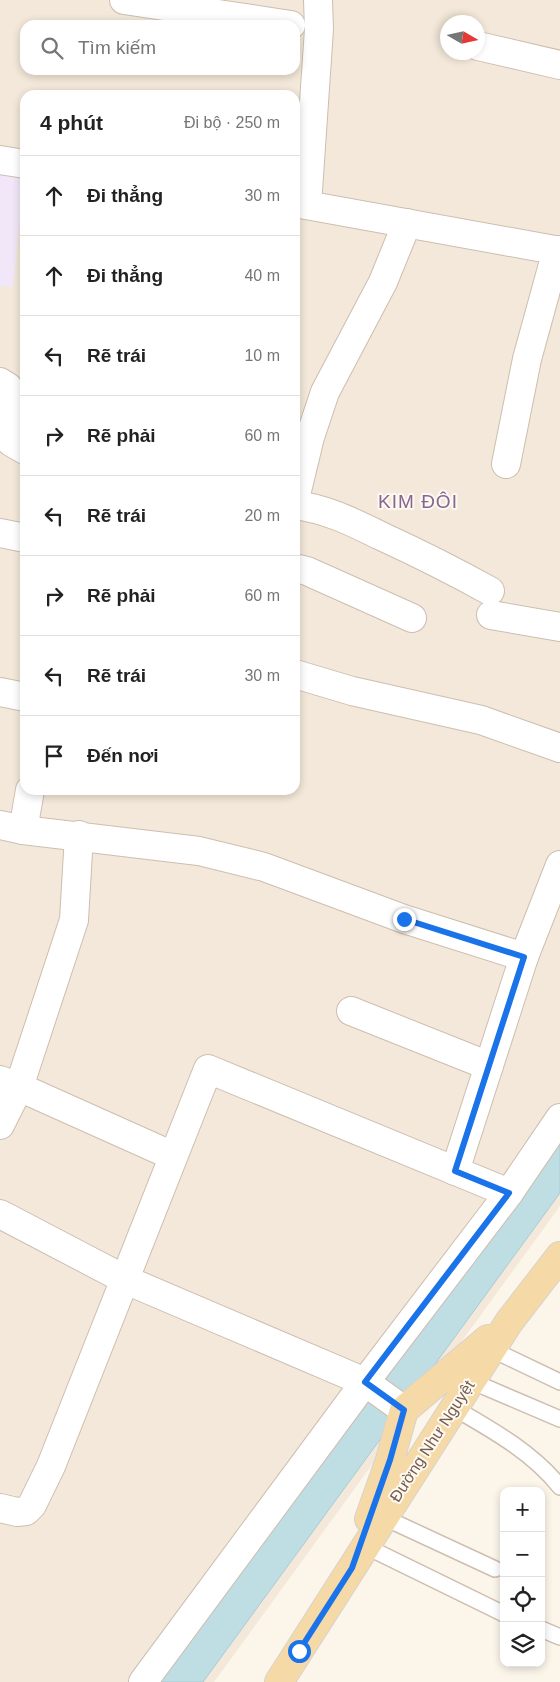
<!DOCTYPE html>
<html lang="vi">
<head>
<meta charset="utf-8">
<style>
  body { margin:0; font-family:Helvetica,sans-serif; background:#f2f2f2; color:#222 }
  .controls { position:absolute; right:15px; bottom:15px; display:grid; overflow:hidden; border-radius:10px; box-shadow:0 2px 8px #0003 }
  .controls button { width:45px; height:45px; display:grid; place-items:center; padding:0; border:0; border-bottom:1px solid #e0e0e0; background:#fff; color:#222; font:25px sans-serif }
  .compass { position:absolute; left:440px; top:15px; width:45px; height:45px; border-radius:50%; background:#fff; box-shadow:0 2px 8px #0003; rotate:99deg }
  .stop { position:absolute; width:15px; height:15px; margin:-11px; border:4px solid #1a73e8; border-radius:50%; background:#fff }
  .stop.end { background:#1a73e8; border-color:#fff; box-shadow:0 1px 5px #0008 }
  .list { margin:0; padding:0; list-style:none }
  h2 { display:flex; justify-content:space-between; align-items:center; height:65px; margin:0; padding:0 20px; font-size:21px }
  h2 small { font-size:16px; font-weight:400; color:#767676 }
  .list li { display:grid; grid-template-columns:32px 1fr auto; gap:15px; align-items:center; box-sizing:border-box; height:80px; padding:0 20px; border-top:1px solid #e0e0e0 }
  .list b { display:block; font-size:19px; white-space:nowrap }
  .list em { font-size:16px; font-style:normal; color:#767676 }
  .icon { flex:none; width:28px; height:28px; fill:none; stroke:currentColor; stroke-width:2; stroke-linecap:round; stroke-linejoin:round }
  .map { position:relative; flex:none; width:560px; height:1682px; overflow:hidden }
  .search { position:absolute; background:#fff; box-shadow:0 2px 8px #0003; left:20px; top:20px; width:280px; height:55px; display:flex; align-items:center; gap:12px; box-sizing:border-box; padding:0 18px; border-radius:15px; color:#767676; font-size:19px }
  .panel { position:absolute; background:#fff; box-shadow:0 2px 8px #0003; left:20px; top:90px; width:280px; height:705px; border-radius:15px }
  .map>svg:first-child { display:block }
  .residential { fill:#f3e8d9; fill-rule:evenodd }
  .education { fill:#f2e7f8 }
  .water { fill:#bfdee4; stroke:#a6ccd5 }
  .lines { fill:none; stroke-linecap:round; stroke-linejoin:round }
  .lane-casing { stroke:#cdbeb0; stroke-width:18 }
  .street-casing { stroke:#cdbeb0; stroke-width:30 }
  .primary-casing { stroke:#d8d2ce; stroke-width:30 }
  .lane { stroke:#fff; stroke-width:15 }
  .street { stroke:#fff; stroke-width:28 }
  .primary { stroke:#f5daa8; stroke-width:28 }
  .route { stroke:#1a73e8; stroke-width:6 }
  .labels { text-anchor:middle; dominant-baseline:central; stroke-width:4; stroke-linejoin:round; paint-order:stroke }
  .street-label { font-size:16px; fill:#755d4f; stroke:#fef9f1 }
  .quarter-label { font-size:19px; letter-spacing:1px; fill:#846690; stroke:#fef9f1 }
</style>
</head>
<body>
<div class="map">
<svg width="560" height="1682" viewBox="0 0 560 1682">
  <rect width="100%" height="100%" fill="#fbf5ea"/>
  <path class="residential" d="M0 0H560V1206L214 1682H0ZM448 22H478V52H448ZM25 25H295V70H25ZM25 95H295V790H25Z"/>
  <path class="education" d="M0 168 25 171 13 287 0 286Z"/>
  <path class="water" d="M560 1129V1193L203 1682H155Z"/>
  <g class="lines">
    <defs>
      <g id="lane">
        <path d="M491 1349 560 1382"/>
        <path d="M471 1381 560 1419"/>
        <path d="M454 1408C492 1430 532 1452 560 1487"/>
        <path d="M383 1517 495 1569"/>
        <path d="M365 1546 504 1614"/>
        <path d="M541 1629 560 1637"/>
      </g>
      <g id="street">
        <path d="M124 0 291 25"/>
        <path d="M478 46 560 65"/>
        <path d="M0 160 25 164"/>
        <path d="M295 203 560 251"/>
        <path d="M307 205 319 29 318 0"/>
        <path d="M0 382 8 387 15 399 8 431 11 442 25 450"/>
        <path d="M506 464 527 359 557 250"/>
        <path d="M295 499 310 437 325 392 383 282 407 223"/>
        <path d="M295 505C327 509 352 522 381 536 418 553 454 571 490 591"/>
        <path d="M0 533 25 538"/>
        <path d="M295 568 307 571 412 618"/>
        <path d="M491 615 560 627"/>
        <path d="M295 674 352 691 481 720 560 748"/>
        <path d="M0 692 25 697"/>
        <path d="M0 825 23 830 30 790"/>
        <path d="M23 830 199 851 264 867 404 919 524 957"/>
        <path d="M79 835 74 920 19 1087 173 1156"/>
        <path d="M351 1011 489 1066"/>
        <path d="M0 1080 19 1087 0 1125"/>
        <path d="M455 1171 524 957 560 865"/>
        <path d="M0 1214 126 1280 365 1382 404 1410"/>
        <path d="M0 1508 17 1512 26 1511 32 1505 51 1466 208 1069 509 1193"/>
        <path d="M143 1682 365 1382 509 1193 560 1118"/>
      </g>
      <g id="primary">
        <path d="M369 1519 390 1460 404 1410 488 1339"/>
        <path d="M279 1682 509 1322 560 1256"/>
      </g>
    </defs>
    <use href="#lane" class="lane-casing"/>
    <use href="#street" class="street-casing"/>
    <use href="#primary" class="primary-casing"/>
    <use href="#lane" class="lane"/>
    <use href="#street" class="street"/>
    <use href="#primary" class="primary"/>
  </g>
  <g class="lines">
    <path class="route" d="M299 1651 352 1568 390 1460 404 1410 365 1382 509 1193 455 1171 524 957 404 919"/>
  </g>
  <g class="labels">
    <g class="street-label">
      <text transform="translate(432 1441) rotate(-57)">Đường Như Nguyệt</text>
    </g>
    <g class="quarter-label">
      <text x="418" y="501">KIM ĐÔI</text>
    </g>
  </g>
</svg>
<div class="controls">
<button>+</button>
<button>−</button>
<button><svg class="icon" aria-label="locate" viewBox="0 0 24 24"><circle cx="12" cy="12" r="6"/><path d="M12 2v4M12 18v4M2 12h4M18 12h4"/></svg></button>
<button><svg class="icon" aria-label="layers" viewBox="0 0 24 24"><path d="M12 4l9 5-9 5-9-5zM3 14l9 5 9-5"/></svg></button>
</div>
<svg class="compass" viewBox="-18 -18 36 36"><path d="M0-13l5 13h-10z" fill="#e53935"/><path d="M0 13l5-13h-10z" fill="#767676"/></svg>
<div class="stop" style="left:299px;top:1651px"></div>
<div class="stop end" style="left:404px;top:919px"></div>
<div class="search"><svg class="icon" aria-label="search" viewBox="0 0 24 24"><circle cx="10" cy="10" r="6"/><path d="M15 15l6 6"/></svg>Tìm kiếm</div>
<section class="panel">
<h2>4 phút<small>Đi bộ · 250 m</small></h2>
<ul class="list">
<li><svg class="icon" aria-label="ahead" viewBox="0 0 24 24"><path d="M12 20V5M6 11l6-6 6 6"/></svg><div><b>Đi thẳng</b></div><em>30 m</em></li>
<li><svg class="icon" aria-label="ahead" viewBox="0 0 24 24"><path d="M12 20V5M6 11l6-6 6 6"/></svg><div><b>Đi thẳng</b></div><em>40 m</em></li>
<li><svg class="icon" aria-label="left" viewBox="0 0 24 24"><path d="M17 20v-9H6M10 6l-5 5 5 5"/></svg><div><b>Rẽ trái</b></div><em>10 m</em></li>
<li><svg class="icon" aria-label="right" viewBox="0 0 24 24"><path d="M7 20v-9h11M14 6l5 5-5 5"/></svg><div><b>Rẽ phải</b></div><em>60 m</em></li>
<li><svg class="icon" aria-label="left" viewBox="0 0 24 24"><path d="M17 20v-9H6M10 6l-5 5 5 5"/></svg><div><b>Rẽ trái</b></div><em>20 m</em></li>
<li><svg class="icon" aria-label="right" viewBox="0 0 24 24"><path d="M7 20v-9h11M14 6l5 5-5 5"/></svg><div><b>Rẽ phải</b></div><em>60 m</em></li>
<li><svg class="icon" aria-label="left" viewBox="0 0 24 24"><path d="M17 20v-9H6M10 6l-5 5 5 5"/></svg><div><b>Rẽ trái</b></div><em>30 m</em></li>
<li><svg class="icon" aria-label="arrive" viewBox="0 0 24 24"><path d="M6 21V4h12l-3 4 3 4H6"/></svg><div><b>Đến nơi</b></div></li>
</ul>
</section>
</div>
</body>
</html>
